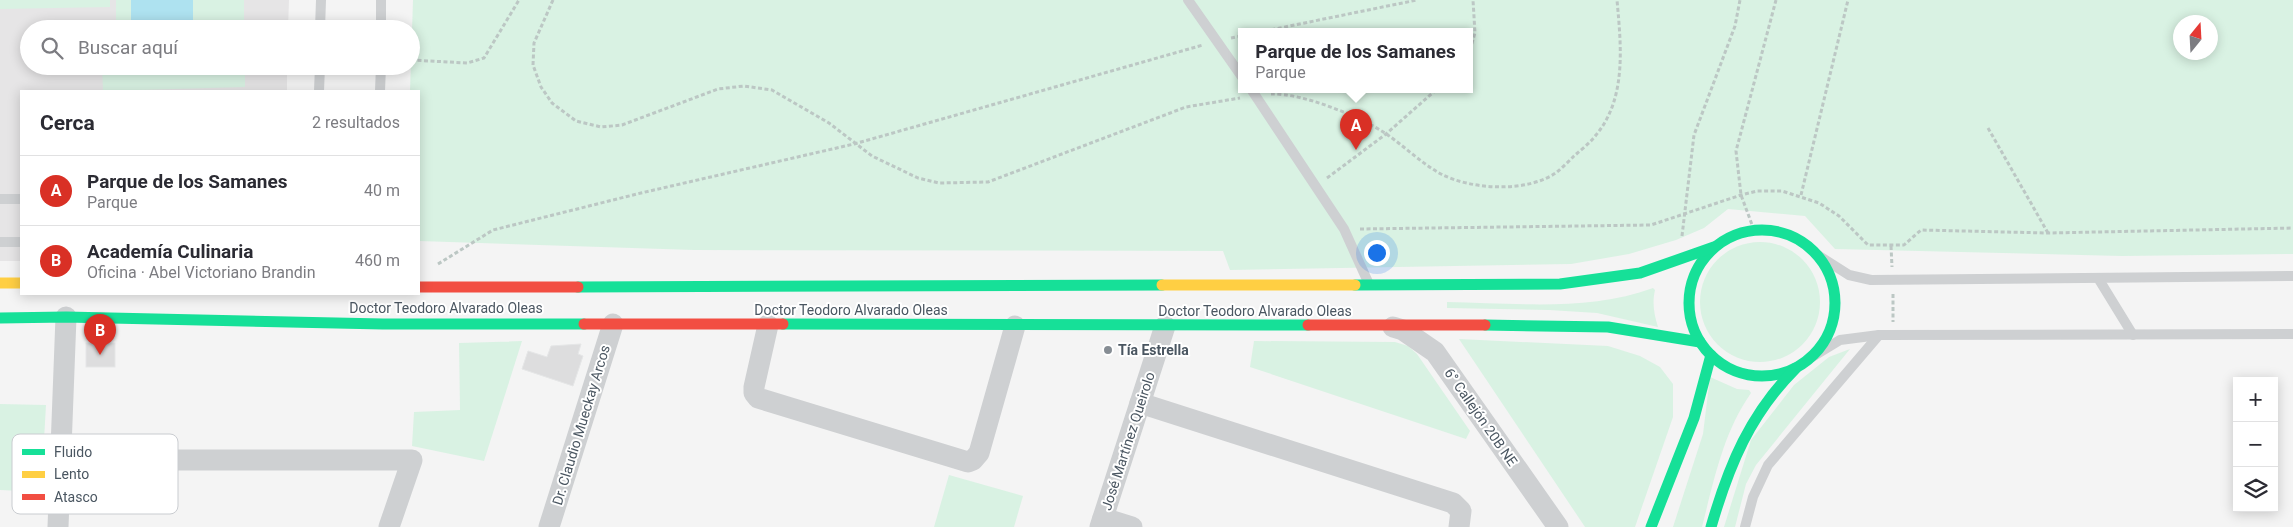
<!DOCTYPE html>
<html lang="es">
<head>
<meta charset="utf-8">
<style>
  body { margin:0; font-family:Roboto,sans-serif; background:#f7f7f7; color:#2b2b33 }
  .controls { position:absolute; right:15px; bottom:15px; display:grid; overflow:hidden; border-radius:0px; box-shadow:0 2px 12px #0003 }
  .controls button { width:45px; height:45px; display:grid; place-items:center; padding:0; border:0; border-bottom:1px solid #e1e1e2; background:#fff; color:#2b2b33; font:25px sans-serif }
  .compass { position:absolute; left:2173px; top:15px; width:45px; height:45px; border-radius:50%; background:#fff; box-shadow:0 2px 12px #0003; rotate:18deg }
  .you { position:absolute; left:1376px; top:252px; width:18px; height:18px; margin:-12px; border:4px solid #fff; border-radius:50%; background:#1a73e8; box-shadow:0 0 0 8px #1a73e833 }
  .badge { display:grid; place-items:center; width:32px; height:32px; border-radius:50%; background:#d93025; color:#fff; font-size:16px; font-weight:700 }
  .pin { position:absolute; translate:-50% -41px; filter:drop-shadow(0 1px 2px #0008) }
  .pin::after { content:''; position:absolute; top:26px; width:18px; height:15px; background:inherit; clip-path:polygon(0 0,100% 0,50% 100%) }
  .popup { position:absolute; left:1238px; top:28px; width:235px; height:65px; box-sizing:border-box; display:grid; place-content:center; border-radius:0px; background:#fff; filter:drop-shadow(0 1px 4px #0005); font-size:16px; white-space:nowrap; color:#7c7c81 }
  .popup b { font-size:19px; color:#2b2b33 }
  .popup::after { content:''; position:absolute; left:50%; top:100%; margin-left:-10px; border:10px solid transparent; border-top-color:#fff }
  .list { margin:0; padding:0; list-style:none }
  h2 { display:flex; justify-content:space-between; align-items:center; height:65px; margin:0; padding:0 20px; font-size:21px }
  h2 small { font-size:16px; font-weight:400; color:#7c7c81 }
  .list li { display:grid; grid-template-columns:32px 1fr auto; gap:15px; align-items:center; box-sizing:border-box; height:70px; padding:0 20px; border-top:1px solid #e1e1e2 }
  .list b { display:block; font-size:19px; white-space:nowrap }
  .list p { margin:0; font-size:16px; white-space:nowrap; color:#7c7c81 }
  .list em { font-size:16px; font-style:normal; color:#7c7c81 }
  .icon { flex:none; width:28px; height:28px; fill:none; stroke:currentColor; stroke-width:2; stroke-linecap:round; stroke-linejoin:round }
  .map { position:relative; flex:none; width:2293px; height:527px; overflow:hidden }
  .search { position:absolute; background:#fff; box-shadow:0 2px 12px #0003; left:20px; top:20px; width:400px; height:55px; display:flex; align-items:center; gap:12px; box-sizing:border-box; padding:0 18px; border-radius:28px; color:#7c7c81; font-size:19px }
  .panel { position:absolute; background:#fff; box-shadow:0 2px 12px #0003; left:20px; top:90px; width:400px; height:205px; border-radius:0px }
  .map>svg:first-child { display:block }
  .education { fill:#e6e5e6 }
  .green { fill:#d9f2e3; fill-rule:evenodd }
  .water { fill:#aee2f0 }
  .building { fill:#ddddde; stroke:#e5e6e7 }
  .lines { fill:none; stroke-linecap:round; stroke-linejoin:round }
  .path { stroke:#bcc7c4; stroke-width:3; stroke-dasharray:4 2.5; stroke-linecap:butt }
  .lane { stroke:#ced0d2; stroke-width:10 }
  .street { stroke:#ced0d2; stroke-width:21 }
  .fast { stroke:#16e098; stroke-width:11 }
  .slow { stroke:#ffcf43; stroke-width:11 }
  .jam { stroke:#f24e42; stroke-width:11 }
  .poi-dot { fill:#868d94; stroke:#fff; stroke-width:2 }
  .labels { text-anchor:middle; dominant-baseline:central; stroke-width:4; stroke-linejoin:round; paint-order:stroke }
  .street-label { font-size:14px; fill:#4a5661; stroke:#fff }
  .poi-label { font-size:14px; font-weight:bold; fill:#4a5661; stroke:#fff; text-anchor:start }
  .key { fill:#fff; stroke:#c9ccd0; stroke-width:1 }
  .key-label { font-size:14px; fill:#4a5661 }
</style>
</head>
<body>
<div class="map">
<svg width="2293" height="527" viewBox="0 0 2293 527">
  <rect width="100%" height="100%" fill="#f4f4f4"/>
  <path class="education" d="M0 0H289L288 29H29V66H287V91H21V261H0Z"/>
  <g class="green">
    <path d="M0 0H110V7L0 9Z"/>
    <rect x="116" y="0" width="128" height="29"/>
    <path d="M413 0H2293V254L2122 256 1835 249 1805 216 1728 209 1704 228 1676 240 1629 254 1571 264 1230 270 1223 251 694 250 419 241V91H410ZM2180 22H2210V52H2180ZM1242 31H1470V89H1242Z"/>
    <path d="M102 66H245V87L103 91Z"/>
    <circle cx="1760" cy="302" r="60"/>
    <path d="M1653 288 1655 290C1652 303 1654 314 1658 327L1597 313 1549 310 1447 308V302C1515 303 1588 312 1653 288Z"/>
    <path d="M1459 339 1608 346 1640 356 1660 367 1673 384V417L1635 527H1585Z"/>
    <path d="M522 341 484 461 412 446 414 412 460 410 459 343Z"/>
    <path d="M1254 341 1395 342 1408 346 1417 354 1470 431 1466 439 1250 367Z"/>
    <path d="M1850 349 1756 465 1746 484 1735 527H1724L1751 440 1794 385 1829 357Z"/>
    <path d="M1710 377 1737 389 1749 390 1751 393C1723 433 1714 480 1702 527H1673L1703 434Z"/>
    <path d="M0 404 46 405 41 492 0 490Z"/>
    <path d="M949 475 1023 496 1014 527H934Z"/>
  </g>
  <rect class="water" x="131" y="0" width="62" height="29"/>
  <g class="building">
    <rect x="86" y="343" width="29" height="24"/>
    <path d="M581 344 578 354 583 356 573 386 522 369 528 351 547 357 551 346Z"/>
  </g>
  <g class="lines">
    <g class="path">
      <path d="M553 0 534 43 533 65 541 87 552 103 576 121 601 127 622 125 718 89 744 86 772 90 829 123 872 156 918 178 939 183 988 182 1186 107 1240 98"/>
      <path d="M1265 31 1417 0"/>
      <path d="M1231 38 1242 36"/>
      <path d="M1470 50 1475 33 1473 0"/>
      <path d="M411 60 467 63 484 58 519 0"/>
      <path d="M1271 94C1303 93 1358 116 1385 133 1404 146 1421 163 1441 174 1472 190 1528 193 1557 172 1563 167 1569 161 1574 156 1581 150 1590 143 1596 135 1627 98 1621 45 1617 0"/>
      <path d="M1988 128 2048 233"/>
      <path d="M1327 178 1386 134 1437 89"/>
      <path d="M1801 195 1848 0"/>
      <path d="M1360 229 1651 225 1741 195 1757 191H1782L1819 203 1839 216 1868 245H1904L1921 230 2048 233 2293 228"/>
      <path d="M1754 230 1741 195 1736 151 1776 0"/>
      <path d="M1682 236 1694 135 1735 26 1740 0"/>
      <path d="M1891 246 1892 267"/>
      <path d="M438 264 493 230 641 193 854 144 1203 45"/>
      <path d="M1893 294V322"/>
    </g>
    <g class="lane">
      <path d="M1188 0 1242 77"/>
      <path d="M320 29 321 0"/>
      <path d="M381 29V0"/>
      <path d="M1251 89 1344 229 1368 282"/>
      <path d="M319 91 320 66"/>
      <path d="M380 91 381 66"/>
      <path d="M0 199H21"/>
      <path d="M0 242H21"/>
      <path d="M1816 254 1849 275 1871 280 2293 276"/>
      <path d="M2098 278 2133 335"/>
      <path d="M1812 357 1840 340 1879 335 2293 334"/>
      <path d="M1745 527 1753 497 1768 465 1879 335"/>
    </g>
    <g class="street">
      <path d="M768 325 754 387V393L758 398 968 462 973 460 979 453 1015 326"/>
      <path d="M1393 327 1403 330 1435 352 1558 527"/>
      <path d="M1140 403 1453 503 1461 511 1459 527"/>
      <path d="M62 460H412L389 527"/>
      <path d="M1103 518 1132 527"/>
      <path d="M58 527 66 317"/>
      <path d="M549 527 613 324"/>
      <path d="M1100 527 1165 326"/>
    </g>
    <g class="fast">
      <circle cx="1762" cy="303" r="73"/>
      <path d="M1355 285 1560 284 1640 273 1714 247"/>
      <path d="M578 287 1162 285"/>
      <path d="M0 318 66 317 383 324H584"/>
      <path d="M783 324 1308 325"/>
      <path d="M1485 325 1608 327 1700 342"/>
      <path d="M1651 527 1694 418 1711 355"/>
      <path d="M1711 527C1729 465 1750 414 1796 368"/>
    </g>
    <g class="slow">
      <path d="M0 283H21"/>
      <path d="M1162 285H1355"/>
    </g>
    <g class="jam">
      <path d="M419 287H578"/>
      <path d="M584 324H783"/>
      <path d="M1308 325H1485"/>
    </g>
  </g>
  <circle class="poi-dot" cx="1108" cy="350" r="5"/>
  <g class="labels">
    <g class="street-label">
      <text x="446" y="308">Doctor Teodoro Alvarado Oleas</text>
      <text x="851" y="310">Doctor Teodoro Alvarado Oleas</text>
      <text x="1255" y="311">Doctor Teodoro Alvarado Oleas</text>
      <text transform="translate(1481 417) rotate(55)">6° Callejón 20B NE</text>
      <text transform="translate(581 425) rotate(-73)">Dr. Claudio Mueckay Arcos</text>
      <text transform="translate(1128 441) rotate(-72)">José Martínez Queirolo</text>
    </g>
    <g class="poi-label">
      <text x="1118" y="350">Tía Estrella</text>
    </g>
  </g>
  <rect x="12" y="434" width="166" height="80" rx="8" class="key"/>
  <rect x="22" y="449" width="23" height="6" fill="#16e098"/>
  <rect x="22" y="471" width="23" height="7" fill="#ffcf43"/>
  <rect x="22" y="494" width="23" height="6" fill="#f24e42"/>
  <g class="key-label">
    <text x="54" y="457">Fluido</text>
    <text x="54" y="479">Lento</text>
    <text x="54" y="502">Atasco</text>
  </g>
</svg>
<div class="controls">
<button>+</button>
<button>−</button>
<button><svg class="icon" aria-label="layers" viewBox="0 0 24 24"><path d="M12 4l9 5-9 5-9-5zM3 14l9 5 9-5"/></svg></button>
</div>
<svg class="compass" viewBox="-18 -18 36 36"><path d="M0-13l5 13h-10z" fill="#e53935"/><path d="M0 13l5-13h-10z" fill="#7c7c81"/></svg>
<div class="you"></div>
<div class="pin badge" style="left:1356px;top:150px">A</div>
<div class="popup"><b>Parque de los Samanes</b>Parque</div>
<div class="pin badge" style="left:100px;top:355px">B</div>
<div class="search"><svg class="icon" aria-label="search" viewBox="0 0 24 24"><circle cx="10" cy="10" r="6"/><path d="M15 15l6 6"/></svg>Buscar aquí</div>
<section class="panel">
<h2>Cerca<small>2 resultados</small></h2>
<ul class="list">
<li><span class="badge">A</span><div><b>Parque de los Samanes</b><p>Parque</p></div><em>40 m</em></li>
<li><span class="badge">B</span><div><b>Academía Culinaria</b><p>Oficina · Abel Victoriano Brandin</p></div><em>460 m</em></li>
</ul>
</section>
</div>
</body>
</html>
